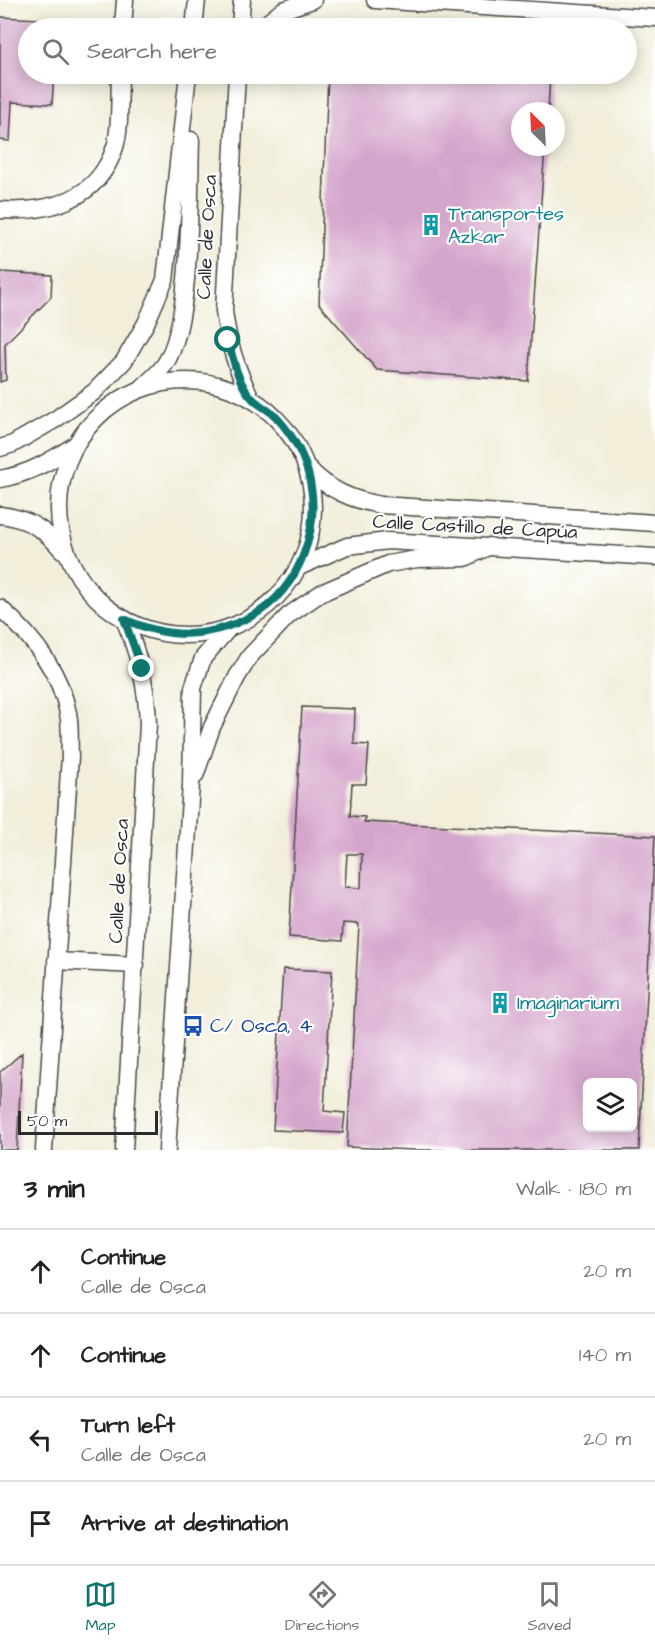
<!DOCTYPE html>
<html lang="en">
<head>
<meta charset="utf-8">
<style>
  body { margin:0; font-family:"Architects Daughter",sans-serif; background:#f6f6f6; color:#222 }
  .controls { position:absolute; right:18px; bottom:18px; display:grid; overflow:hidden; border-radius:9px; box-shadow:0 3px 15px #0003 }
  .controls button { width:54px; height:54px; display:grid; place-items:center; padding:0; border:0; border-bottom:2px solid #e0e0e0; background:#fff; color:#222; font:30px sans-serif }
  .compass { position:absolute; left:511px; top:102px; width:54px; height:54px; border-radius:50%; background:#fff; box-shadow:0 3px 15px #0003; rotate:336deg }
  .scale { position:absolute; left:18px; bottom:15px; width:140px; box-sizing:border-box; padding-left:6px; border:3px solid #2b2b2b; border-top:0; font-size:16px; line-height:21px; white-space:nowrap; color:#2b2b2b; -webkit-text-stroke:4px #fff; paint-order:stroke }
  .stop { position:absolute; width:18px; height:18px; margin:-14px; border:4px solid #0f766e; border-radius:50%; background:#fff }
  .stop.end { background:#0f766e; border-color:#fff; box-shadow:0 2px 6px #0008 }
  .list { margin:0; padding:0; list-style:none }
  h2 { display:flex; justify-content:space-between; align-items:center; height:78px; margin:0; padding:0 24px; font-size:26px }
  h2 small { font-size:20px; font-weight:400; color:#767676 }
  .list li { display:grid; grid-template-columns:39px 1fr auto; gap:18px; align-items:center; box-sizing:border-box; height:84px; padding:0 24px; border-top:2px solid #e0e0e0 }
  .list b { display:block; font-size:22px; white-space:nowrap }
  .list p { margin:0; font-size:20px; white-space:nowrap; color:#767676 }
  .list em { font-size:20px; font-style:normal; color:#767676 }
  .icon { flex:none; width:33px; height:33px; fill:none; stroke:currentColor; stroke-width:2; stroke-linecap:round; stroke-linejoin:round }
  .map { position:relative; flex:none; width:655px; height:1150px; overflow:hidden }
  .search { position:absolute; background:#fff; box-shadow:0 3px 15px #0003; left:18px; right:18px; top:18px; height:66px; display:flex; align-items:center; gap:15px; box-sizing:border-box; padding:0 21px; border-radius:33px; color:#767676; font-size:22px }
  .sheet { height:414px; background:#fff }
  nav { display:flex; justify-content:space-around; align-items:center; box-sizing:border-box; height:84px; border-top:2px solid #e0e0e0; background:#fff; font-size:16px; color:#767676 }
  nav a { display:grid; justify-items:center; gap:3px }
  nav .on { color:#0f766e }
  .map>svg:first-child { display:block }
  .building { fill:#d5a6cc; fill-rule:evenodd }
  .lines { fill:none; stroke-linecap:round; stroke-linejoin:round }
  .minor-casing { stroke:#494845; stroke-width:19 }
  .minor { stroke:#fff; stroke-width:16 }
  .route { stroke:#0f766e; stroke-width:8 }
  .labels { text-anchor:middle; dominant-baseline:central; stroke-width:4.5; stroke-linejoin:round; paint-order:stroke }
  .culture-label { font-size:20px; fill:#0d838f; stroke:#fff; text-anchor:start }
  .street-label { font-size:20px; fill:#2b2b2b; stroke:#fff }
  .transit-label { font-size:20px; fill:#164399; stroke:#fff; text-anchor:start }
</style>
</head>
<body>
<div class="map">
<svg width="655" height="1150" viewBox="0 0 655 1150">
  <rect width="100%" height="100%" fill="#fff"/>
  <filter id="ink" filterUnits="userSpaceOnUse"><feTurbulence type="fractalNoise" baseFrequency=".0167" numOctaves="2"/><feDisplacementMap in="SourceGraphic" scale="12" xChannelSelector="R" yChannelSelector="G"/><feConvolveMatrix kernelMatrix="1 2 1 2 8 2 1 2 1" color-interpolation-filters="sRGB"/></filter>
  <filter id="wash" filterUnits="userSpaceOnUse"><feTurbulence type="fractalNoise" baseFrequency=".008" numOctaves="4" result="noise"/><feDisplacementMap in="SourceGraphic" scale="24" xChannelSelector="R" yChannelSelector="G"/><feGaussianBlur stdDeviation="1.35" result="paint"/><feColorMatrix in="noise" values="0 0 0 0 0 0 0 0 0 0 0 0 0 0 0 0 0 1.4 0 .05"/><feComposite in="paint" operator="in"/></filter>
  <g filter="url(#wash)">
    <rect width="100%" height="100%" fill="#f2eeda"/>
    <g id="blocks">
      <g class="building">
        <path d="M0 17 57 20V28H28V74H54L52 104 12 102 10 141 0 140Z"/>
        <path d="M328 74H550L548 111H520V147H545L528 381 377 370 319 304Z"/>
        <path d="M0 272 52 275 51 297 5 344 6 380 0 382Z"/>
        <path d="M302 707 355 709 354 744 369 745 366 784H352L350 816 365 817 364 822 655 836 639 1150H414L347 1147 359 924 343 923 342 941 289 937ZM347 854H362L361 888 345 887ZM588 1082H632V1128H588Z"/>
        <path d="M283 969 332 971 324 1111 345 1113 343 1133 273 1130Z"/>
        <path d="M22 1053 17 1150H0V1072Z"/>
      </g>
    </g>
  </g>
  <g filter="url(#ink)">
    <use href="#blocks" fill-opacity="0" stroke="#494845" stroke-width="1.5"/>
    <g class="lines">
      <defs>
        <g id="minor">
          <path d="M375 0 655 18"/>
          <path d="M123 28 125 0"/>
          <path d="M194 28 197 0"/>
          <path d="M240 28 242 0"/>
          <path d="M261 28 283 10 313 0"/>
          <path d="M237 74 224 311C228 343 236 369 251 398"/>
          <path d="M0 210C49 213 98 200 115 147 121 128 119 94 120 74"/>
          <circle cx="186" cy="508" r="127"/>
          <path d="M143 387C150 380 160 372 165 364 193 322 189 194 191 140"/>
          <path d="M0 448 13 444 56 419 94 392 124 361 146 323 165 280 188 74"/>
          <path d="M308 468C328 490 352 500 381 505L655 523"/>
          <path d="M0 479C29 474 51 461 75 445"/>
          <path d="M0 515C27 518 45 529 62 550"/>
          <path d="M299 567 347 546 388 541 655 557"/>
          <path d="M0 608C32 636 60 670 68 713 71 727 69 742 70 756L44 1150"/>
          <path d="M124 619C139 654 147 686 148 724L124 1150"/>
          <path d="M195 776 212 727 237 677 250 656 289 615 321 593 388 564 417 559 465 558 490 546"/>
          <path d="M56 961 136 965"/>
          <path d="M167 1150 191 784 193 688 203 658 229 628"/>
        </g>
      </defs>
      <use href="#minor" class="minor-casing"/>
      <use href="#minor" class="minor"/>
    </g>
  </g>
  <g class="lines" filter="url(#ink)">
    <path class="route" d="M142 669 124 619C168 639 206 639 250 617 275 605 295 579 304 553 322 505 311 455 277 418 270 410 259 406 252 398 238 384 233 359 228 340"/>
  </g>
  <defs>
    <symbol id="building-bare" viewBox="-9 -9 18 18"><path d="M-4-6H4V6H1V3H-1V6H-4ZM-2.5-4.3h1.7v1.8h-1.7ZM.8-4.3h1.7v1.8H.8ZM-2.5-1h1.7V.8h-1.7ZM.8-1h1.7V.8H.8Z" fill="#0f9aa8" stroke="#fff" stroke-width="2.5" paint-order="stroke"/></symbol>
    <symbol id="bus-bare" viewBox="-9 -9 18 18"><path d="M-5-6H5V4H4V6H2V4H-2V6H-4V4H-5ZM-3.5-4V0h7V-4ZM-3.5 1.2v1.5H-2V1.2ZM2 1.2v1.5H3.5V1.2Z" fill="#1a4fb4" stroke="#fff" stroke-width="2.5" paint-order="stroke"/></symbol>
  </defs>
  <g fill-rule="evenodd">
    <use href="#building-bare" x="416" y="210" width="30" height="30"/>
    <use href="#building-bare" x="485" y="988" width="30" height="30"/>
    <use href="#bus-bare" x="178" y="1011" width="30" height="30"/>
  </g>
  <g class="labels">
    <g class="culture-label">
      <text x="448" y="214">Transportes<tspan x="448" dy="23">Azkar</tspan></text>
      <text x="517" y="1003">Imaginarium</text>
    </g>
    <g class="street-label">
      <text transform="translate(207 237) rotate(-87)">Calle de Osca</text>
      <text transform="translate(475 527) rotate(3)">Calle Castillo de Capúa</text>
      <text transform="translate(119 881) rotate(-87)">Calle de Osca</text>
    </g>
    <g class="transit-label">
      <text x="210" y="1026">C/ Osca, 4</text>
    </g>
  </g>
</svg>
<div class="controls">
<button><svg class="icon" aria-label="layers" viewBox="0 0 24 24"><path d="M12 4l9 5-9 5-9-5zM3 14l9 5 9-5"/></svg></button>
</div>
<svg class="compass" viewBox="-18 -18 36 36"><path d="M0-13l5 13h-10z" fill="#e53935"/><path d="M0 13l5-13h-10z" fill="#767676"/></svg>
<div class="scale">50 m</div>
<div class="stop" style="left:228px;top:340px"></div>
<div class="stop end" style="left:142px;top:669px"></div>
<div class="search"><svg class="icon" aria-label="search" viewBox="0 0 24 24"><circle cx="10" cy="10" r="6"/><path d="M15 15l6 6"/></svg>Search here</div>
</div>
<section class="sheet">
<h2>3 min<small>Walk · 180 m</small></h2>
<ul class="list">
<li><svg class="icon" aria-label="ahead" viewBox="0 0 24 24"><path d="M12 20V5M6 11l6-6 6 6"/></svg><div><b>Continue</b><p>Calle de Osca</p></div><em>20 m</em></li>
<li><svg class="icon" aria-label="ahead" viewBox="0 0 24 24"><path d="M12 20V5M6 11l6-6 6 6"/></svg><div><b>Continue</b></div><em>140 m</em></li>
<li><svg class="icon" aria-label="left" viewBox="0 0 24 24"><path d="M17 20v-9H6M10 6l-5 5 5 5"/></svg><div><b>Turn left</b><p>Calle de Osca</p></div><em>20 m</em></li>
<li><svg class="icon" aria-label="arrive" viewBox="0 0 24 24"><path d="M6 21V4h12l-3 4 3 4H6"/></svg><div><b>Arrive at destination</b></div></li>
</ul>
</section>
<nav>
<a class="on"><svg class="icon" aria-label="map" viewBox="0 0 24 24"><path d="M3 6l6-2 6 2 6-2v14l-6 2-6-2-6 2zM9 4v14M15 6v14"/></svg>Map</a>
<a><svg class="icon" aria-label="directions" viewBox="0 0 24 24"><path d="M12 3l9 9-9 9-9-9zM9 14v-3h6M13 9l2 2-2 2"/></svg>Directions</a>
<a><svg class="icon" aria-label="saved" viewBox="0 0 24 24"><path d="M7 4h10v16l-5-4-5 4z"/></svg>Saved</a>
</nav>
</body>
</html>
